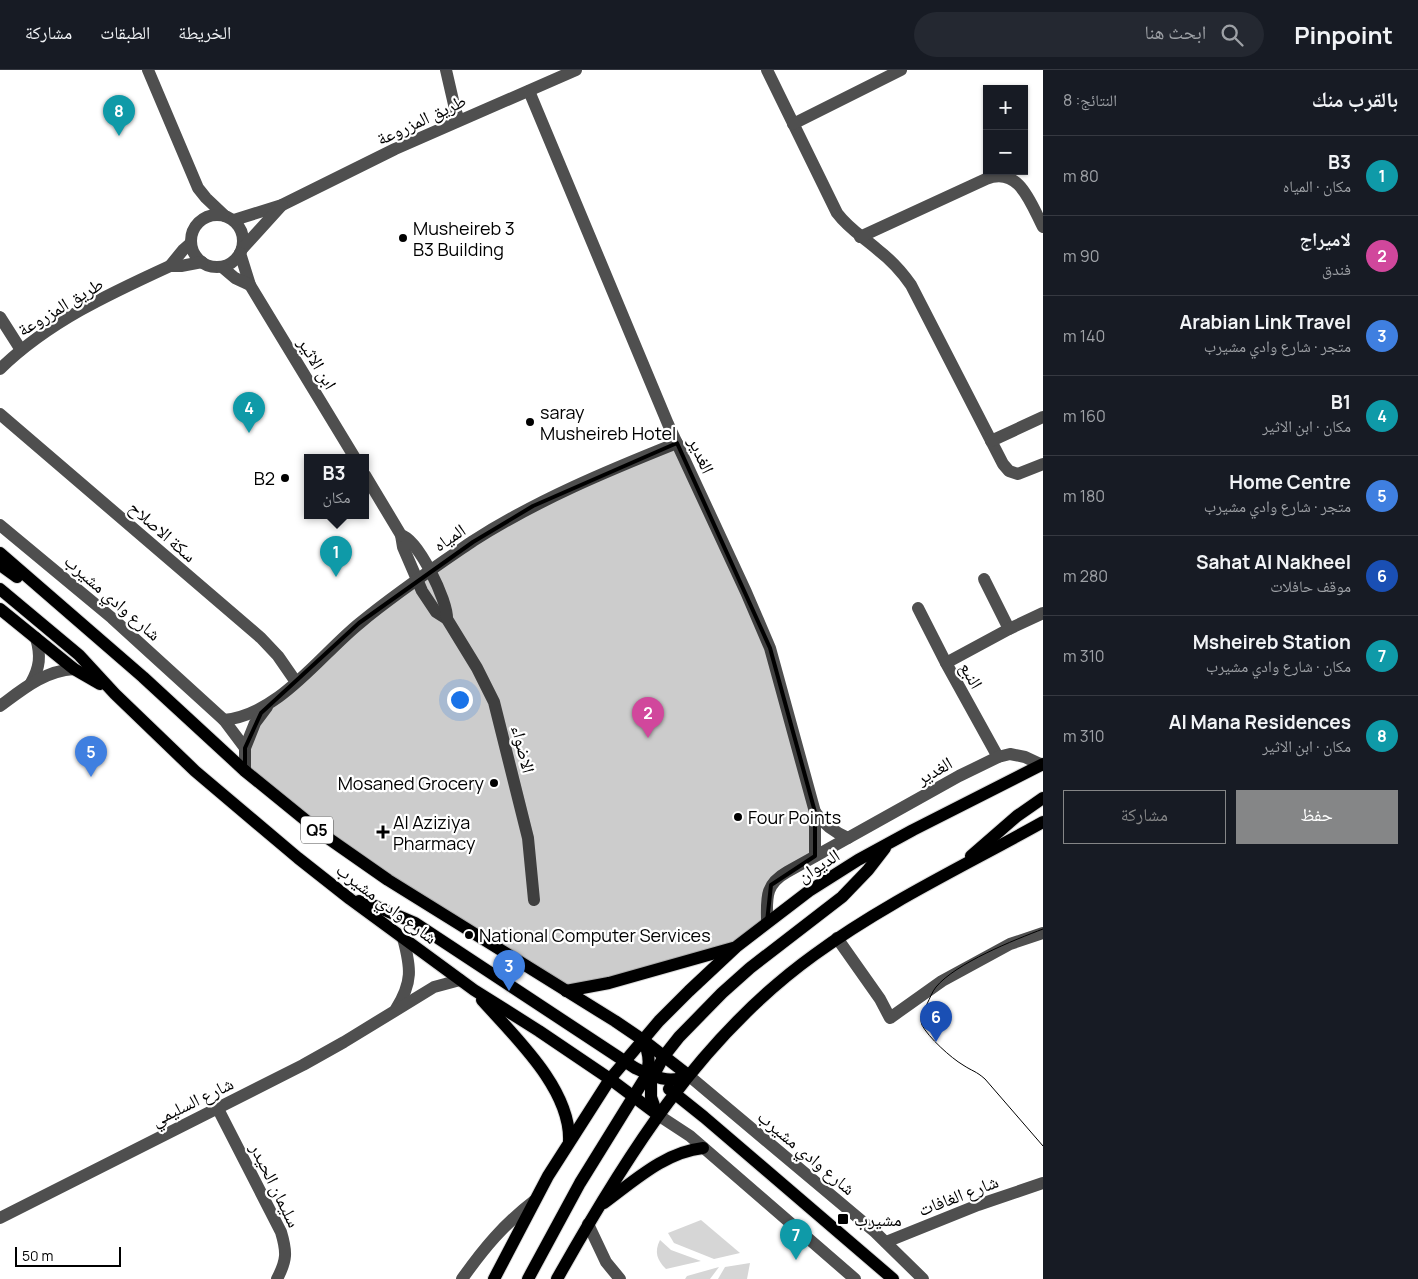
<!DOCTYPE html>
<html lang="ar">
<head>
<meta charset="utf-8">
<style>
  body { margin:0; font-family:Manrope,"Noto Naskh Arabic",sans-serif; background:#242831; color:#f1f3f6; direction:rtl }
  .controls { position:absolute; right:15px; top:15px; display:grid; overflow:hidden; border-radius:0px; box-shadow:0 1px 4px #0004 }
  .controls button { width:45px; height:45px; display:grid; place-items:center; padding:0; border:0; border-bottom:1px solid #363941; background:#171b24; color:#f1f3f6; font:25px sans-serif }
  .scale { position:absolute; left:15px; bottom:12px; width:106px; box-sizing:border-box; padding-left:5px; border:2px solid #000; border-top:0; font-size:14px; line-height:18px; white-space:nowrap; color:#000; -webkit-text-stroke:4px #fff; paint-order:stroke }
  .you { position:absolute; left:459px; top:629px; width:18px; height:18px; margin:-12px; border:4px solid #fff; border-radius:50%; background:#1a73e8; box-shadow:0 0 0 8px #1a73e833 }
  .badge { display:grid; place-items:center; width:32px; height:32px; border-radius:50%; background:#858687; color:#fff; font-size:16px; font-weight:700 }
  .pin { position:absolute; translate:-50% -41px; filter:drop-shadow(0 1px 2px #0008) }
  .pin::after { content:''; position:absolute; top:26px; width:18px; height:15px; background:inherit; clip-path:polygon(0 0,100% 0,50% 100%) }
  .popup { position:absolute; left:304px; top:384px; width:65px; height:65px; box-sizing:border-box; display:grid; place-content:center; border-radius:0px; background:#171b24; filter:drop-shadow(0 1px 4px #0005); font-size:16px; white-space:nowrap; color:#9ea1a6 }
  .popup b { font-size:19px; color:#f1f3f6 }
  .popup::after { content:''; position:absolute; left:50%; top:100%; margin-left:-10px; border:10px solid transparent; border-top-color:#171b24 }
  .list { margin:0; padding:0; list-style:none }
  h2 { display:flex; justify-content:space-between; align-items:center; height:65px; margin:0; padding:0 20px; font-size:21px }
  h2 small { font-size:16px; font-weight:400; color:#9ea1a6 }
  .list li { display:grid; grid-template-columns:32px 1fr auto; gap:15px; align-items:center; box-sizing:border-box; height:80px; padding:0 20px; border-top:1px solid #363941 }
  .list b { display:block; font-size:19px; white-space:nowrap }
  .list p { margin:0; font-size:16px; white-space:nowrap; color:#9ea1a6 }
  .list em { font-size:16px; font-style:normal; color:#9ea1a6 }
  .actions { display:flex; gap:10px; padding:15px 20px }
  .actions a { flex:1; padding:11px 0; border:1px solid #858687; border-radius:0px; text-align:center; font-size:18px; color:#858687 }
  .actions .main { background:#858687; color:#fff }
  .icon { flex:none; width:28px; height:28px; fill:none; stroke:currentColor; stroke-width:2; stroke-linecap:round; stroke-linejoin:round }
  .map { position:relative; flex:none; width:1043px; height:1209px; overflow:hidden; direction:ltr }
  header { display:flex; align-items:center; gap:30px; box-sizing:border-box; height:70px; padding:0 25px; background:#171b24; border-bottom:1px solid #363941 }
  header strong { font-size:24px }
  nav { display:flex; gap:28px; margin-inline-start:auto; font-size:18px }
  .search { width:350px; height:45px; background:#242831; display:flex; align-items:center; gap:12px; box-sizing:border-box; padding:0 18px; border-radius:28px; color:#9ea1a6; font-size:19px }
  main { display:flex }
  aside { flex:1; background:#171b24 }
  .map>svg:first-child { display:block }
  .garden { fill:#d6d6d6 }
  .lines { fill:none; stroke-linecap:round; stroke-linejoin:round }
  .major-casing { stroke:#dbdbdb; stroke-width:14 }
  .minor { stroke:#4f4f4f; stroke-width:12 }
  .major { stroke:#000; stroke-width:12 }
  .tram { stroke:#000; stroke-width:1 }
  .marked { fill:#000; fill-opacity:0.2; stroke:#000; stroke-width:4; stroke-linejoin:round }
  .poi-dot { fill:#000; stroke:#fff; stroke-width:2 }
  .labels { text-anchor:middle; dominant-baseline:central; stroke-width:4.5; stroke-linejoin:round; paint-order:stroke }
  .shield { fill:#fff; stroke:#4c4c4c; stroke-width:1 }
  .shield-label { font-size:16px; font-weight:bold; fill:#000 }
  .street-label { font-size:18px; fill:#000; stroke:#fff }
  .poi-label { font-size:18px; fill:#000; stroke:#fff; text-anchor:start }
</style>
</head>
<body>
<header>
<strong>Pinpoint</strong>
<div class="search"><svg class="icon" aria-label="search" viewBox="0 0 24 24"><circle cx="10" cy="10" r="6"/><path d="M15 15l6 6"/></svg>ابحث هنا</div>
<nav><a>الخريطة</a><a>الطبقات</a><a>مشاركة</a></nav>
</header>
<main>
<aside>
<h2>بالقرب منك<small>النتائج: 8</small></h2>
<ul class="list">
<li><span class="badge" style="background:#0f9aa8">1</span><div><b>B3</b><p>مكان · المياه</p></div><em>80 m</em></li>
<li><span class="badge" style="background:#d1479c">2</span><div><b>لاميراج</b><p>فندق</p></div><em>90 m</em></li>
<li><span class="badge" style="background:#3f7fe0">3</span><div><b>Arabian Link Travel</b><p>متجر · شارع وادي مشيرب</p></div><em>140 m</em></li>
<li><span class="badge" style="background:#0f9aa8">4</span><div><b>B1</b><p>مكان · ابن الاثير</p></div><em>160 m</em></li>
<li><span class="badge" style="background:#3f7fe0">5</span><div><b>Home Centre</b><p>متجر · شارع وادي مشيرب</p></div><em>180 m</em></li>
<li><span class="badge" style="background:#1a4fb4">6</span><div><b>Sahat Al Nakheel</b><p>موقف حافلات</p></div><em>280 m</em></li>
<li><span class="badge" style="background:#0f9aa8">7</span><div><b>Msheireb Station</b><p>مكان · شارع وادي مشيرب</p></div><em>310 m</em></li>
<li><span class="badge" style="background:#0f9aa8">8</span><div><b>Al Mana Residences</b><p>مكان · ابن الاثير</p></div><em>310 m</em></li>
</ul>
<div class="actions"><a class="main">حفظ</a><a>مشاركة</a></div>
</aside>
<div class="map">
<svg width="1043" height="1209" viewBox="0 0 1043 1209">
  <rect width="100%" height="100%" fill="#fff"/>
  <g class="garden">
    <path d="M701 1150 740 1183 714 1189 674 1173 668 1163Z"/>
    <path d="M660 1170 671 1180 701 1191 666 1199C657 1190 654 1182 660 1170Z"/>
    <path d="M750 1193 747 1209H718L725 1197Z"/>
    <path d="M719 1197 710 1209H685L687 1206Z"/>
  </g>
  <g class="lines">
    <defs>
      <g id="major">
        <path d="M0 483 143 607 245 701 325 766 388 810 615 951 643 970 688 1005"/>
        <path d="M0 495 17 507"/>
        <path d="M0 519 79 585 115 624 195 701 298 788 350 829 474 920 539 961 610 1009 658 1045"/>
        <path d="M0 539 74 599 100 614"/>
        <path d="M971 786 1017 746 1043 728"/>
        <path d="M359 831 375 836 415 853 635 998C652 1006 670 1015 688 1005"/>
        <path d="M566 921 609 913 733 878"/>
        <path d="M482 930C515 967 571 1019 569 1071"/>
        <path d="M669 1019 704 1047 893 1209"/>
        <path d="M657 1044 651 1027V1010L664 986 679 967 722 923 750 898 842 827 868 800 885 778"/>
        <path d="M604 1133C634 1111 665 1082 703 1078"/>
        <path d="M494 1209 548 1106 610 1009 659 951 689 921 736 877 809 821 858 790 913 760 1043 694"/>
        <path d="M528 1209 580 1113 645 1008C651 995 649 982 643 970"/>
        <path d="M557 1209C625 1088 699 968 814 885 885 833 966 795 1043 752"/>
      </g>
    </defs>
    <use href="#major" class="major-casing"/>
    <g class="minor">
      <path d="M148 0 198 118 206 128 225 146"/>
      <path d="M446 0 455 39 459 50"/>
      <path d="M767 0 837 143C849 159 863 167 878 180 891 190 902 202 911 215L1003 394 1009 401 1018 404 1043 394"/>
      <path d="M529 21 668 354 746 522 770 578 815 742V786"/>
      <path d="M793 54 901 0"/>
      <circle cx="217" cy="171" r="26"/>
      <path d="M234 150 282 135 395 79 576 0"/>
      <path d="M860 167 986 109C1019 95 1031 134 1043 157"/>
      <path d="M242 179 282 135"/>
      <path d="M240 183 250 215 355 388"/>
      <path d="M170 196 183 180 191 173"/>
      <path d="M222 197 235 208 250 215"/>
      <path d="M0 247 21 280"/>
      <path d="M0 299C48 252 109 224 170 196H181L202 192"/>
      <path d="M0 344 261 568 278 586 296 612"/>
      <path d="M991 371 1043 347"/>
      <path d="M365 405 401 465 403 477 422 521 436 542 447 549 477 598 494 632 528 768 534 830"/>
      <path d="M0 455 112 548 224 650 245 678V701"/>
      <path d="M401 465C418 469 448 531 447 549"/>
      <path d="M984 509 1009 559"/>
      <path d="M918 538 946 593 998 687"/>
      <path d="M946 593 1009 559 1043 543"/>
      <path d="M31 613C40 597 41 586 36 568"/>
      <path d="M0 636C23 619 44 601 74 599"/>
      <path d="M224 650C280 644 319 586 360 553 396 523 435 497 473 471 537 430 607 401 677 373"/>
      <path d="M245 678 255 653 267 637"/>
      <path d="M815 742C824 755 834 762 848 768"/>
      <path d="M767 852C767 829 764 815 787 802L959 706 998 687 1010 684 1025 687 1042 695"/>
      <path d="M837 868 880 929 890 948 942 911 1010 874 1043 863"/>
      <path d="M396 939C413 912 411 898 403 868"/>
      <path d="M688 1005 875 1162 923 1209"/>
      <path d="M218 1039 281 1162C287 1182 287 1190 277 1209"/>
      <path d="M658 1045 690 1066 855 1209"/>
      <path d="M0 1148 303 995 344 972 434 917 460 910"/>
      <path d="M588 1154 606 1192 620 1209"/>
      <path d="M886 1172 978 1135 1043 1113"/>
      <path d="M462 1209C484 1178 504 1154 534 1131"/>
    </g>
    <use href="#major" class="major"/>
    <path class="tram" d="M1043 859C1014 870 956 893 936 917 932 922 930 928 927 934 923 941 919 947 922 955 928 967 951 988 963 995 972 1001 976 1001 985 1009L1043 1076"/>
  </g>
  <path class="marked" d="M677 373 770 578 815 742V786L771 815 767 852 736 877 566 921 354 788 245 701V678L261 643 359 553 473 472 533 436Z"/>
  <g class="poi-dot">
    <circle cx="403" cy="168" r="5"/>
    <circle cx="530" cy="352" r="5"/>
    <circle cx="285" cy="408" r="5"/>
    <circle cx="494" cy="713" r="5"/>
    <circle cx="738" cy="747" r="5"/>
    <path d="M380.5 754.5h5v5h5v5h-5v5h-5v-5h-5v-5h5z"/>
    <circle cx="469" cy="865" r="5"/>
    <rect x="837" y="1143" width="12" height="12" rx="2.5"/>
  </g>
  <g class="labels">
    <rect class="shield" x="301" y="746.5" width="32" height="27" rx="4"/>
    <g class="shield-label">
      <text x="317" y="760">Q5</text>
    </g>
    <g class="street-label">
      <text transform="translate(421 49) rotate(-25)">طريق المزروعة</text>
      <text transform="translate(60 236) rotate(-31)">طريق المزروعة</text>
      <text transform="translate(318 293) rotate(59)">ابن الاثير</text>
      <text transform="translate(702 385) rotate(66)">الغدير</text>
      <text transform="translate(163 461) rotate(41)">سكة الاصلاح</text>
      <text transform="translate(449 467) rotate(-34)">المياه</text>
      <text transform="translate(113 527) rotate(41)">شارع وادي مشيرب</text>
      <text transform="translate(972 605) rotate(61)">النبع</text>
      <text transform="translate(524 679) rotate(76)">الاضواء</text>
      <text transform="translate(934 700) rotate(-29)">الغدير</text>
      <text transform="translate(818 795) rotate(-32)">الديوان</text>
      <text transform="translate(387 833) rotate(37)">شارع وادي مشيرب</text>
      <text transform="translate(192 1031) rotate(-26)">شارع السليمي</text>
      <text transform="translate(807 1082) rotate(40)">شارع وادي مشيرب</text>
      <text transform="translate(276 1115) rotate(64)">سليمان الحيدر</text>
      <text transform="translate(958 1125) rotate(-21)">شارع الغافات</text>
    </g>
    <g class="poi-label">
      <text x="413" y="158">Musheireb 3<tspan x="413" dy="21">B3 Building</tspan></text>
      <text x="540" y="342">saray<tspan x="540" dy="21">Musheireb Hotel</tspan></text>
      <text x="275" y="408" text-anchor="end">B2</text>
      <text x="484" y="713" text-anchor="end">Mosaned Grocery</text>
      <text x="748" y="747">Four Points</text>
      <text x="393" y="752">Al Aziziya<tspan x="393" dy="21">Pharmacy</tspan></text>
      <text x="479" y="865">National Computer Services</text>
      <text x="854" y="1149">مشيرب</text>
    </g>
  </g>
</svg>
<div class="controls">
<button>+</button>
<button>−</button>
</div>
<div class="scale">50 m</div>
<div class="you"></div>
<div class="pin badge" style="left:336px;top:507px;background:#0f9aa8">1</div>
<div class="popup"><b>B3</b>مكان</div>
<div class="pin badge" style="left:648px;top:668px;background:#d1479c">2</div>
<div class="pin badge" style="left:509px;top:921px;background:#3f7fe0">3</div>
<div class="pin badge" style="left:249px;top:363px;background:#0f9aa8">4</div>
<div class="pin badge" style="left:91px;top:707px;background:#3f7fe0">5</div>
<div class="pin badge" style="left:936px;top:972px;background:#1a4fb4">6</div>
<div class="pin badge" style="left:796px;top:1190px;background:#0f9aa8">7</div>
<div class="pin badge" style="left:119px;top:66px;background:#0f9aa8">8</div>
</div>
</main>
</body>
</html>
